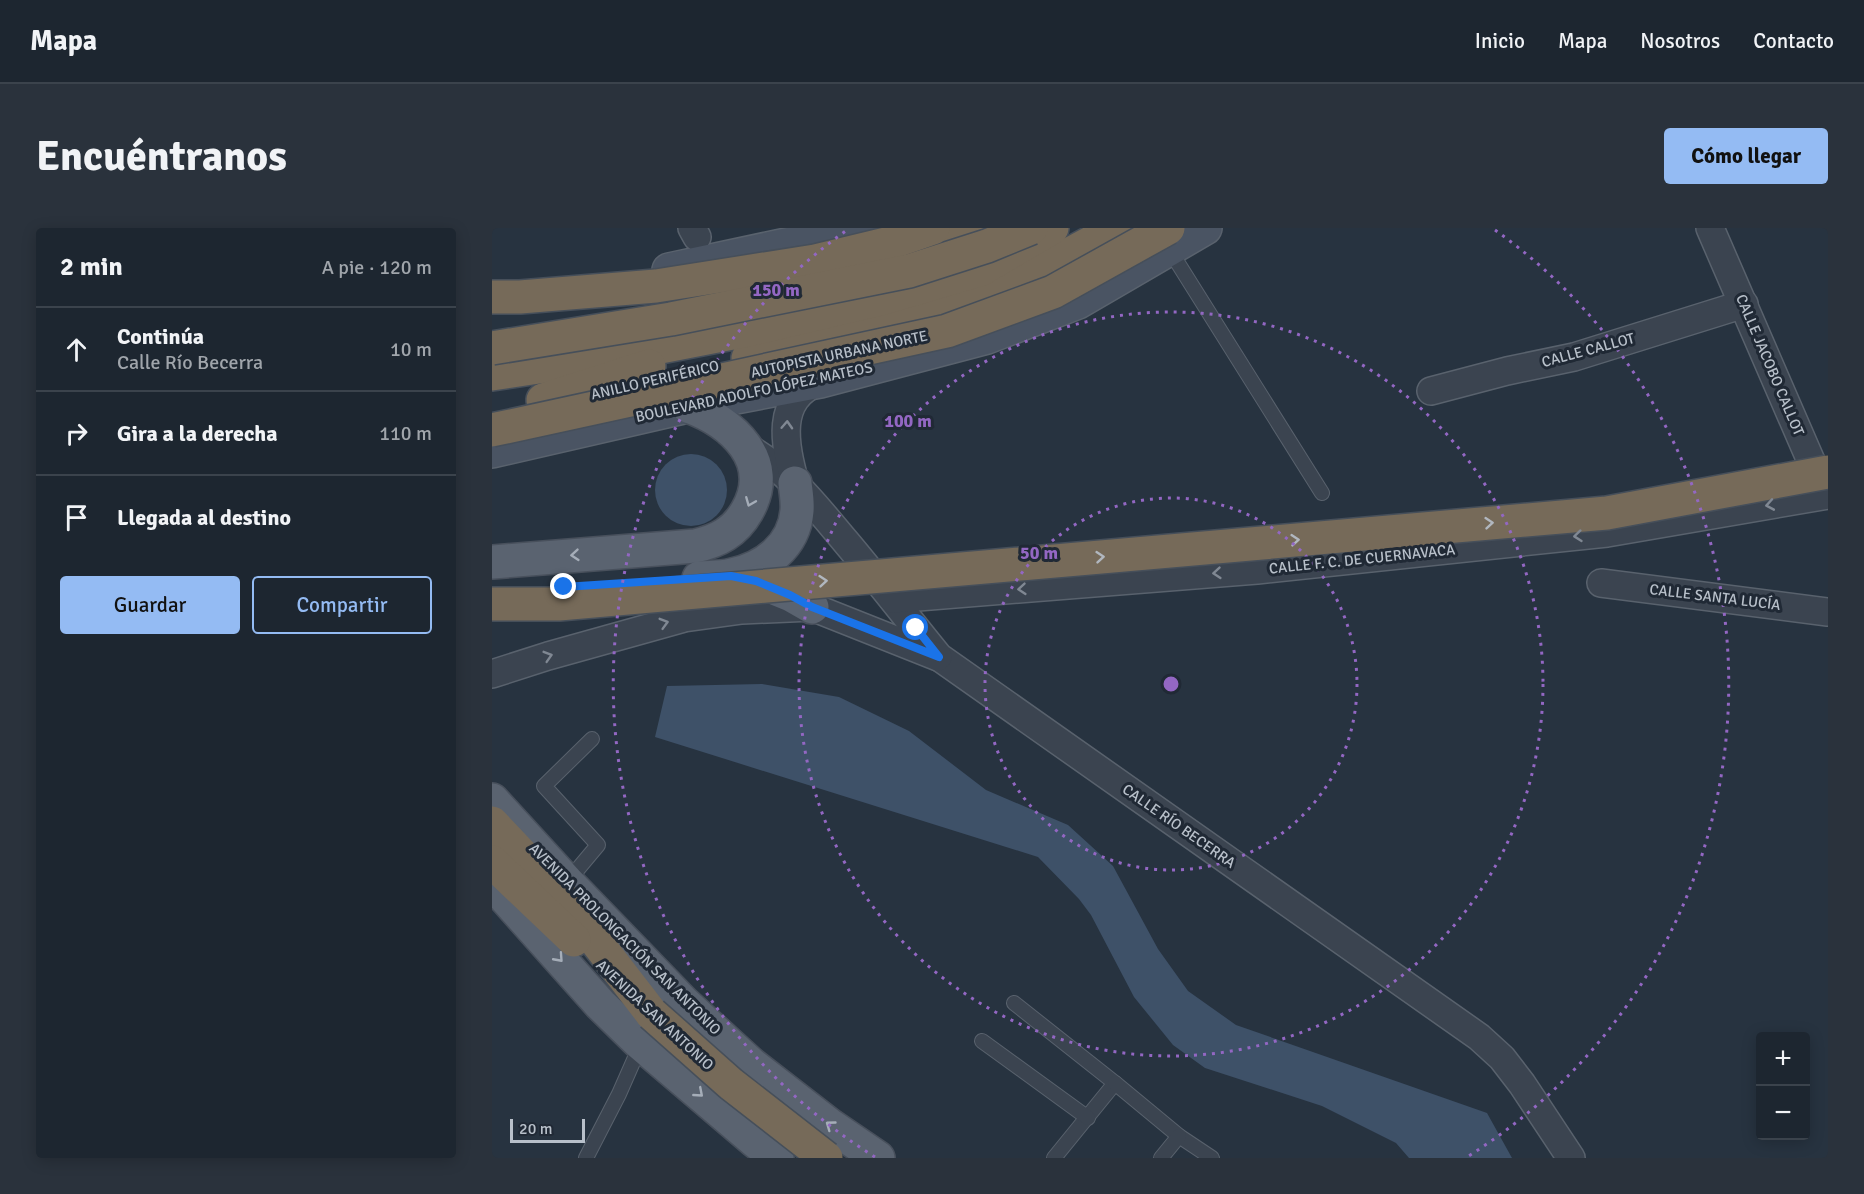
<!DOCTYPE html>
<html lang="es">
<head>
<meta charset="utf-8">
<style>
  body { margin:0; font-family:Signika,sans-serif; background:#2a323c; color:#f1f3f6 }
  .controls { position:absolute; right:18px; bottom:18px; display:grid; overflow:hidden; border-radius:6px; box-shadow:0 3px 15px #0003 }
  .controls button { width:54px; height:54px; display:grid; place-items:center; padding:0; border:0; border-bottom:2px solid #3b434c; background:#1d2630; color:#f1f3f6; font:30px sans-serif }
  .scale { position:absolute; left:18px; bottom:15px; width:75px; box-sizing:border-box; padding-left:6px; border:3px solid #b8c0ca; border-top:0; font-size:16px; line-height:21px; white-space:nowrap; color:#b8c0ca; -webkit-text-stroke:4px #202935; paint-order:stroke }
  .stop { position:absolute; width:18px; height:18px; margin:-14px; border:4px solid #1a73e8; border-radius:50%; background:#fff }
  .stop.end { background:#1a73e8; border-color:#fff; box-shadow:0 2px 6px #0008 }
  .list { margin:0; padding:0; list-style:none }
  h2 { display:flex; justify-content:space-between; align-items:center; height:78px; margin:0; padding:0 24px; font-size:26px }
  h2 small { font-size:20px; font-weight:400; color:#a0a5ab }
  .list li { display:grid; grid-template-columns:39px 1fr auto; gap:18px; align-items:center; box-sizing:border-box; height:84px; padding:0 24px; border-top:2px solid #3b434c }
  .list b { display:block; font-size:22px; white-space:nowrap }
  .list p { margin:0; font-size:20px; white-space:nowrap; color:#a0a5ab }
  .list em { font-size:20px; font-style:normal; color:#a0a5ab }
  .actions { display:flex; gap:12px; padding:18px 24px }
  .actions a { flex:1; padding:14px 0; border:2px solid #94bbf3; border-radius:6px; text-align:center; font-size:21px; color:#94bbf3 }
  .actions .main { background:#94bbf3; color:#111 }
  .icon { flex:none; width:33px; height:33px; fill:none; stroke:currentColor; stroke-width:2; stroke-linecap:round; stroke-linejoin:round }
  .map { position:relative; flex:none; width:1336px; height:930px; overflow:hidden; border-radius:6px }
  header { display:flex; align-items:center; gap:36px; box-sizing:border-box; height:84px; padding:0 30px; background:#1d2630; border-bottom:2px solid #3b434c }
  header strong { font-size:28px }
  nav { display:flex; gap:33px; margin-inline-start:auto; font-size:21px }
  .intro { display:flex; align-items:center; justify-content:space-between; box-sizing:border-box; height:144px; padding:0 36px }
  h1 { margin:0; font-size:42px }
  .button { padding:15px 27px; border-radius:6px; background:#94bbf3; color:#111; font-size:21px; font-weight:700 }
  main { display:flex; gap:36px; padding:0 36px }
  aside { flex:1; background:#1d2630; border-radius:6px; box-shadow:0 3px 15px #0003 }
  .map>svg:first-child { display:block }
  .water { fill:#3e5168 }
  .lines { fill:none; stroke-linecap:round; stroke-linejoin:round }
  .lane-casing { stroke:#59626d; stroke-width:16 }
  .street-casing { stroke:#59626d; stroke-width:30 }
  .secondary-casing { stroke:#59626d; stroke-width:36 }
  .primary-casing { stroke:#48505c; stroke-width:36 }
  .highway-casing { stroke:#464f5a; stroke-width:36 }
  .lane { stroke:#3b4450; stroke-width:14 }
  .street { stroke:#3b4450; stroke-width:27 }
  .secondary { stroke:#4a5463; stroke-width:33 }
  .primary { stroke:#5a6370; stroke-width:33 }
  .highway { stroke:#766a59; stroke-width:33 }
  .highway-bridge-casing { stroke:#464f5a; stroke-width:36; stroke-linecap:butt }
  .highway-bridge { stroke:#766a59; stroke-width:33 }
  .oneway { stroke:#808893 }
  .oneway2 { stroke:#a5adb8 }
  .oneway3 { stroke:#b1b7bf }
  .route { stroke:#1a73e8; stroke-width:8 }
  .ring { fill:none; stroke:#9367c3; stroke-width:3; stroke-dasharray:3 6 }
  .labels { text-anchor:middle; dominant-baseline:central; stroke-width:6; stroke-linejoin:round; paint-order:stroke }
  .street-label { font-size:15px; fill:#b8c0ca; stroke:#202935 }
  .centre { fill:#9367c3; stroke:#202935; stroke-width:3 }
  .ring-label { font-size:18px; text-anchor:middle; font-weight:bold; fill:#9367c3; stroke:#202935; stroke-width:6; stroke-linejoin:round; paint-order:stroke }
</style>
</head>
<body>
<header>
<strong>Mapa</strong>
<nav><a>Inicio</a><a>Mapa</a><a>Nosotros</a><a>Contacto</a></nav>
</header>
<div class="intro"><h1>Encuéntranos</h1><a class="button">Cómo llegar</a></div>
<main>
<aside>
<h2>2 min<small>A pie · 120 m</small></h2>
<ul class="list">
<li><svg class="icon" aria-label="ahead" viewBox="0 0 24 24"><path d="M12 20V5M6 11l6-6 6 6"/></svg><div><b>Continúa</b><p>Calle Río Becerra</p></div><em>10 m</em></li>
<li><svg class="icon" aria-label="right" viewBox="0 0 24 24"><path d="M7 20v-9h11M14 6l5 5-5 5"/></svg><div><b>Gira a la derecha</b></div><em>110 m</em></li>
<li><svg class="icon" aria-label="arrive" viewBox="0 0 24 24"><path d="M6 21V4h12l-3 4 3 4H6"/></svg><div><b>Llegada al destino</b></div></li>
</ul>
<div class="actions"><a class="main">Guardar</a><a>Compartir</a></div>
</aside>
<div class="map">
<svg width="1336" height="930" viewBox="0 0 1336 930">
  <rect width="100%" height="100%" fill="#273340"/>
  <g class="water">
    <circle cx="199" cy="262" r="36"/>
    <path d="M270 456 347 469 417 503 494 562 576 597 621 638 666 721 696 763 744 797 995 885 1020 930H917L904 915 830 878 713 840 681 817 642 769 599 687 587 671 546 629 163 509 175 458Z"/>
  </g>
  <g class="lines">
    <defs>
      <g id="lane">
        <path d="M677 21 830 265"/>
        <path d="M75 654 106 617 52 558 100 511"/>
        <path d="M522 775 623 855 562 930"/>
        <path d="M490 813 596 890"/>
        <path d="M623 855 687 908 720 930"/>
        <path d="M94 930 127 866 149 816"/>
        <path d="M669 930 687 908"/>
      </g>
      <g id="street">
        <path d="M200 0 205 9"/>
        <path d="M1218 0 1332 263"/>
        <path d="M939 163 1015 143 1082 129 1252 76"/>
        <path d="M254 219C298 244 322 276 354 314 386 352 416 391 447 429L987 809 1010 830 1030 856 1079 930"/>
        <path d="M303 255C293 217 282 171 328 153"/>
        <path d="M1109 355 1336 384"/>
        <path d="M401 371 765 342 1115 305 1336 267"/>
        <path d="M0 446 56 428 192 390 250 382 320 379 446 429"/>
      </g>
      <g id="secondary">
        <path d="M177 42 374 0"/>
        <path d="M0 223 196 178 328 153 495 109 586 74 713 0"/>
      </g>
      <g id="primary">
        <path d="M0 334 203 318C226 313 243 304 255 283 284 233 240 194 196 178"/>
        <path d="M207 350C218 349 229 350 240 347 273 340 302 318 305 283 306 274 304 264 303 255"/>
        <path d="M267 354 299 367 320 379"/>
        <path d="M0 572 75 654 191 774 259 836 339 898 386 930"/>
        <path d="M0 655 108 776 149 816 263 913 285 930"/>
      </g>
      <g id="highway">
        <path d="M404 23 435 18 492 0"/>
        <path d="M256 130 491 73 626 0"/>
        <path d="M0 146 127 127 256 102 389 71 488 42 560 0"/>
        <path d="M51 172 157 138"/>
        <path d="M0 595 69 668 160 786"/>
        <path d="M0 634 82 712"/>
      </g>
    </defs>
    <use href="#lane" class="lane-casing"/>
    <use href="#street" class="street-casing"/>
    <use href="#secondary" class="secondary-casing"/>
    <use href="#primary" class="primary-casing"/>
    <use href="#highway" class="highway-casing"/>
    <use href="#lane" class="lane"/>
    <use href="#street" class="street"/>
    <use href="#secondary" class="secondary"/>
    <use href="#primary" class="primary"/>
    <use href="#highway" class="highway"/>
    <defs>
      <g id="highway-bridge">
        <path d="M0 69H28L164 58 323 33 398 15 441 0"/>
        <path d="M0 120 179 91 417 43 495 18 539 0"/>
        <path d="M0 202 455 103 561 64 676 0"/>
        <path d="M0 376H67L1115 285 1336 244"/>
        <path d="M160 786 239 856 334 930"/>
      </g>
    </defs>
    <use href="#highway-bridge" class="highway-bridge-casing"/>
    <use href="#highway-bridge" class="highway-bridge"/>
  </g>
  <defs><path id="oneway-chevron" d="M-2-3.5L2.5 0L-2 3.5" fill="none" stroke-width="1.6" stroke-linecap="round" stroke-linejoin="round" transform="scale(1.5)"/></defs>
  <g class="oneway">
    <use href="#oneway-chevron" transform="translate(295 197) rotate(-87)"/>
    <use href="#oneway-chevron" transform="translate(1278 277) rotate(170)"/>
    <use href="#oneway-chevron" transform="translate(1086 308) rotate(174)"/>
    <use href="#oneway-chevron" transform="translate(725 345) rotate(175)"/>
    <use href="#oneway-chevron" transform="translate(530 361) rotate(175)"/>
    <use href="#oneway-chevron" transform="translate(172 395) rotate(-16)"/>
    <use href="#oneway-chevron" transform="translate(56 428) rotate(-17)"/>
  </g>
  <g class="oneway2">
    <use href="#oneway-chevron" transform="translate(258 274) rotate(112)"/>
    <use href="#oneway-chevron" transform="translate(83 327) rotate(175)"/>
    <use href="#oneway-chevron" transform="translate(67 730) rotate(48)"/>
    <use href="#oneway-chevron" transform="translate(207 865) rotate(41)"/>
    <use href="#oneway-chevron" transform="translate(338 897) rotate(-144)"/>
  </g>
  <g class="oneway3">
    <use href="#oneway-chevron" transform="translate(997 295) rotate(-5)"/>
    <use href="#oneway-chevron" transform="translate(803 312) rotate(-5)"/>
    <use href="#oneway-chevron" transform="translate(608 329) rotate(-5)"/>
    <use href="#oneway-chevron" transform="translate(331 353) rotate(-5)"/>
  </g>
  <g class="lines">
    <path class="route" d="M72 359 239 348 264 353 298 367 320 379 447 429 424 400"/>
  </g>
  <g class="ring">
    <circle cx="679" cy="456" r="186"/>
    <circle cx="679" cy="456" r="372"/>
    <path d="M383 929A558 558 0 0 1 355 2M1003 2A558 558 0 0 1 975 929"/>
  </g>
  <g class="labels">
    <g class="street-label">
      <text transform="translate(1096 122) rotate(-15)">CALLE CALLOT</text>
      <text transform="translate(347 126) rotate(-12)">AUTOPISTA URBANA NORTE</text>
      <text transform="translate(1278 137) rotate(67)">CALLE JACOBO CALLOT</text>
      <text transform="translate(163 152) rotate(-13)">ANILLO PERIFÉRICO</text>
      <text transform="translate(262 164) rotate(-12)">BOULEVARD ADOLFO LÓPEZ MATEOS</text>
      <text transform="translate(870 331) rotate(-6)">CALLE F. C. DE CUERNAVACA</text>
      <text transform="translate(1223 369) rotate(7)">CALLE SANTA LUCÍA</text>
      <text transform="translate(687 598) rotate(35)">CALLE RÍO BECERRA</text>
      <text transform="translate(133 711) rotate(45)">AVENIDA PROLONGACIÓN SAN ANTONIO</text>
      <text transform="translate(163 787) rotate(43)">AVENIDA SAN ANTONIO</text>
    </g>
  </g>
  <circle cx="679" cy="456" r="9" class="centre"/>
  <g class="ring-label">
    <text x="284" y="68">150 m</text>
    <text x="416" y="199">100 m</text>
    <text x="547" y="331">50 m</text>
  </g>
</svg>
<div class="controls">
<button>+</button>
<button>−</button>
</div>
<div class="scale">20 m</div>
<div class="stop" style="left:424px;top:400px"></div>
<div class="stop end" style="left:72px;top:359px"></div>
</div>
</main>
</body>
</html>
